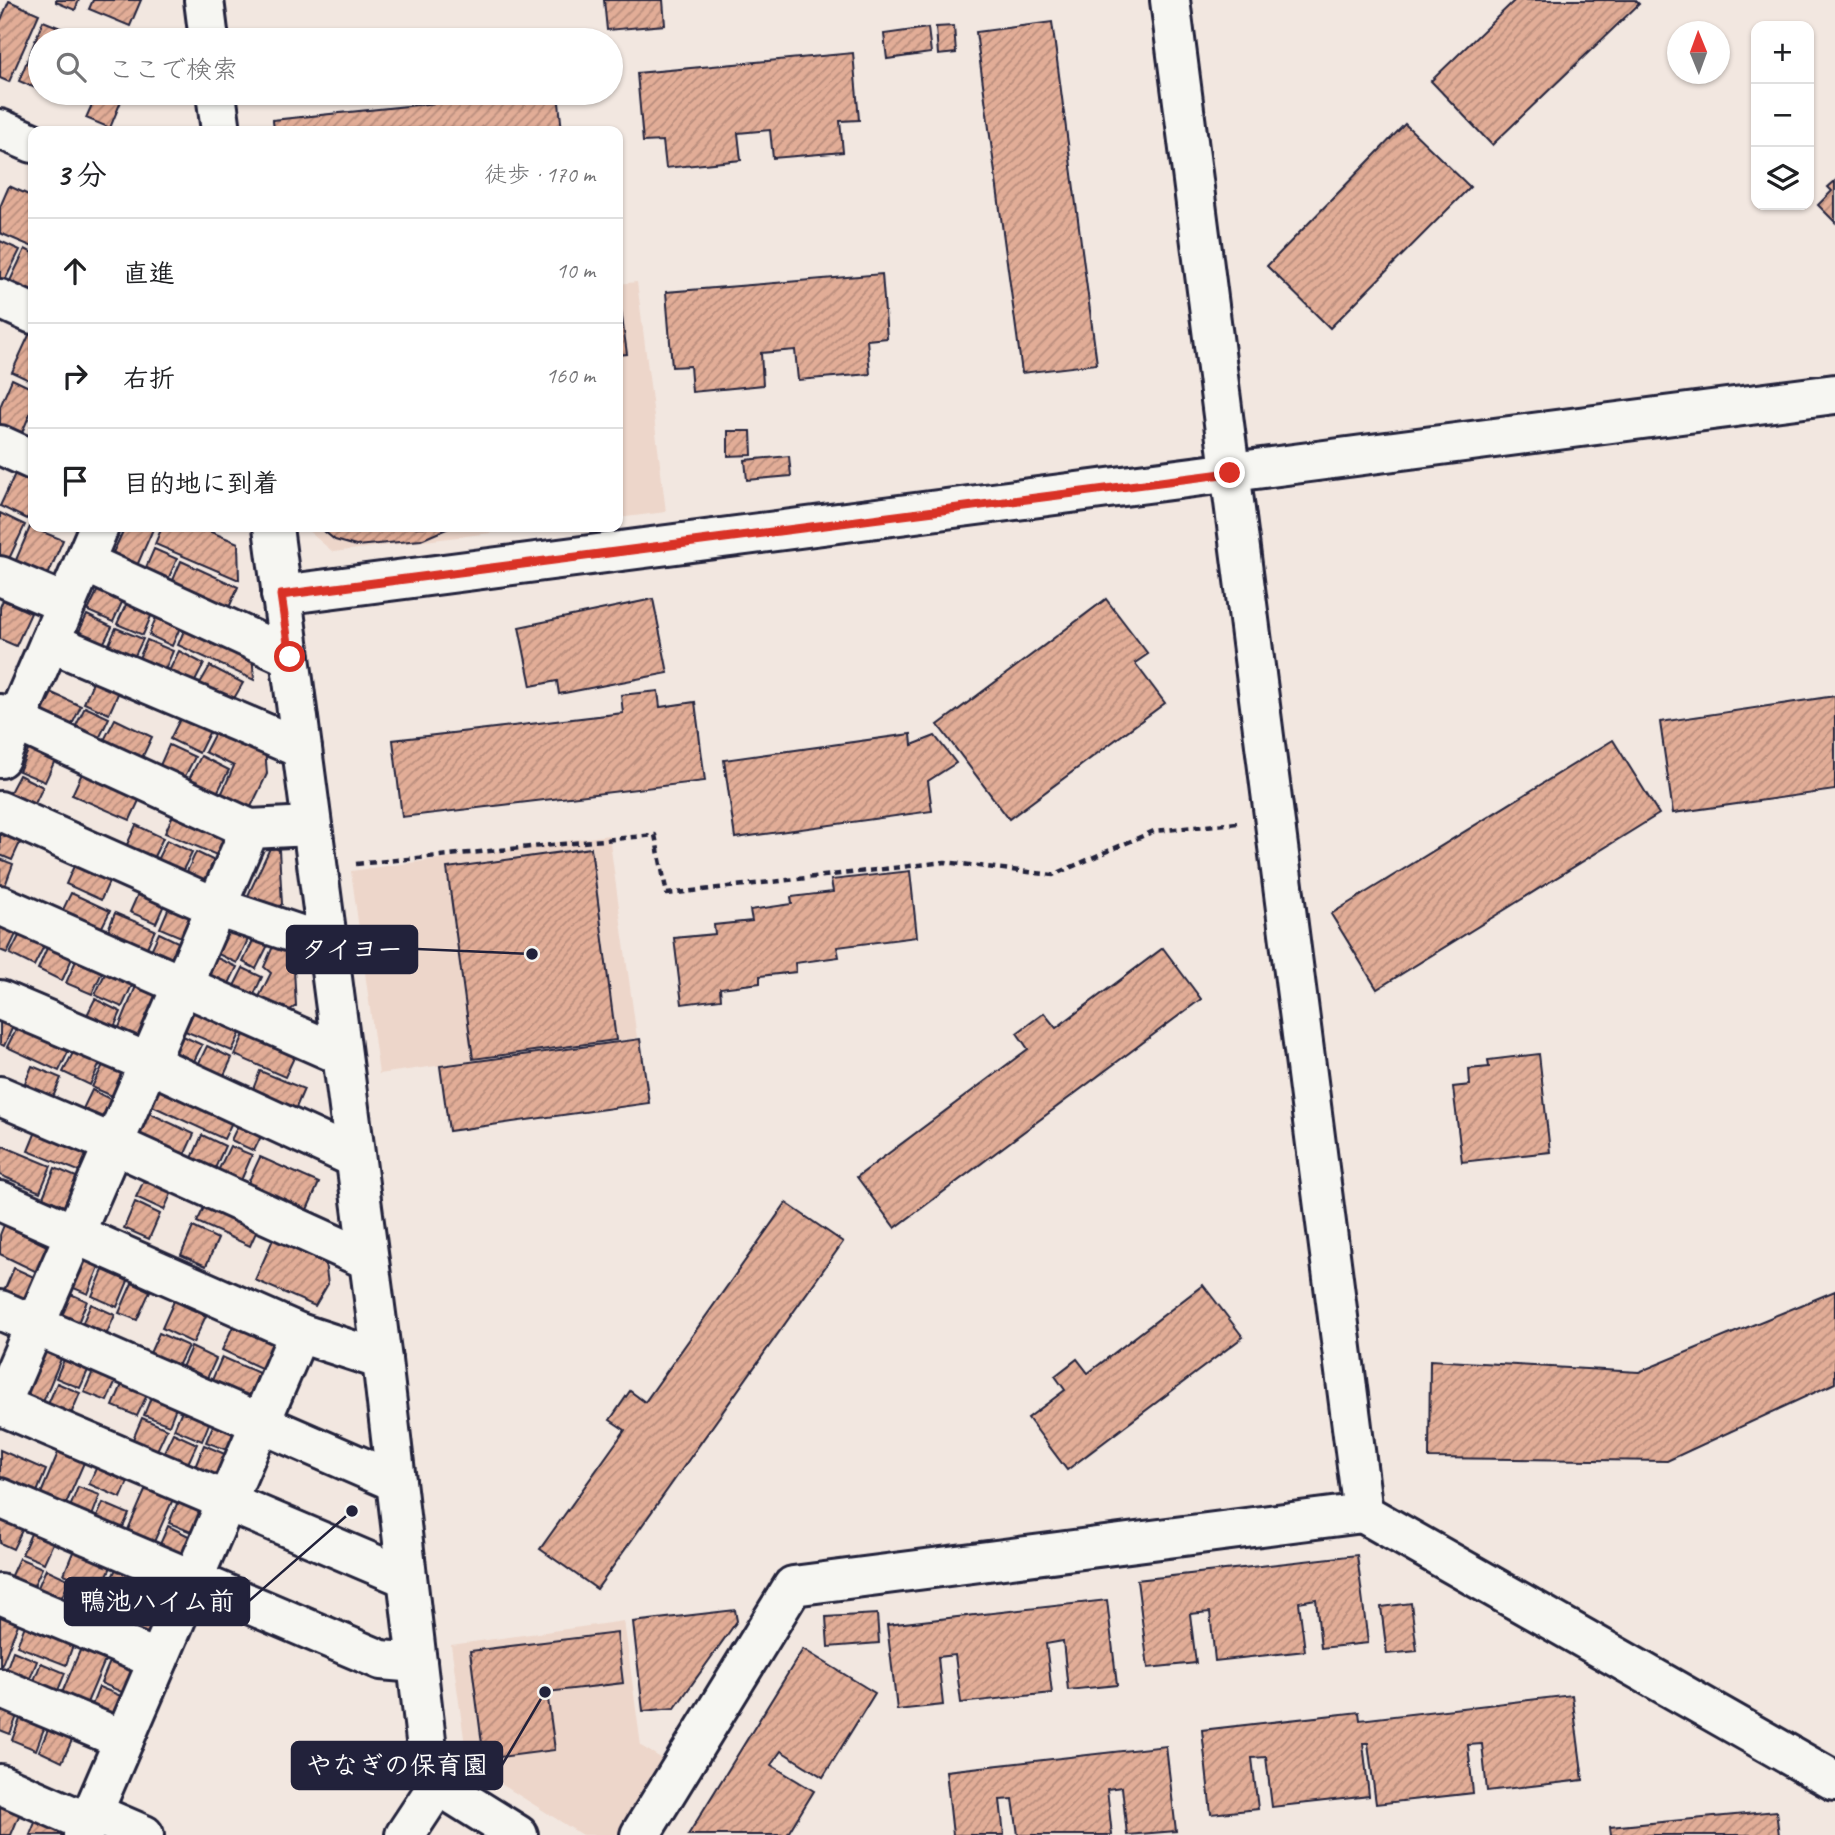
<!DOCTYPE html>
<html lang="ja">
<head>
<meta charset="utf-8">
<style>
  body { margin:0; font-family:Caveat,"Klee One",sans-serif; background:#f2f2f2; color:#202124 }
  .controls { position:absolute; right:21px; top:21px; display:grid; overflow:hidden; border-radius:14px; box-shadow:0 2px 5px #0004 }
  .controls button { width:63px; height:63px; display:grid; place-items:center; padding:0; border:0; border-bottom:2px solid #e0e0e0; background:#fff; color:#202124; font:35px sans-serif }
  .compass { position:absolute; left:1667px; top:21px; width:63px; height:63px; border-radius:50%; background:#fff; box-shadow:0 2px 5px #0004; rotate:359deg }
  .stop { position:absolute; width:21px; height:21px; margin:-16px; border:5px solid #d93025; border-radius:50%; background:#fff }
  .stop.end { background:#d93025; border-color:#fff; box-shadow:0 2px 7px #0008 }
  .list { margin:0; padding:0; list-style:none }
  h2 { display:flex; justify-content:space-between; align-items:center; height:91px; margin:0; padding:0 28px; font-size:30px }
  h2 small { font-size:23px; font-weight:400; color:#757577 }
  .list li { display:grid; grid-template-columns:46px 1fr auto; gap:21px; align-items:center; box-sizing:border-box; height:105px; padding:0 28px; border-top:2px solid #e0e0e0 }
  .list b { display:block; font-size:26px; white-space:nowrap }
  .list em { font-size:23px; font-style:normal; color:#757577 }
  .icon { flex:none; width:38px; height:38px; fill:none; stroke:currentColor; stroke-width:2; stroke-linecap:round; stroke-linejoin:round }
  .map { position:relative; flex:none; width:1835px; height:1835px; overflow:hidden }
  .search { position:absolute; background:#fff; box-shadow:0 2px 5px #0004; left:28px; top:28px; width:595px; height:77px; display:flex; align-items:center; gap:18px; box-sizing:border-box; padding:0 24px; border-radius:38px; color:#757577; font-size:26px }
  .panel { position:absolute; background:#fff; box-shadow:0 2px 5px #0004; left:28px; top:126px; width:595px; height:406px; border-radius:14px }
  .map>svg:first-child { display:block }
  .built { fill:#edd6ca }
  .building { fill:url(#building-hatch); stroke:#22223b; stroke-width:2 }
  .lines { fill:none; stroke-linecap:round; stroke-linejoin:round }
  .street-casing { stroke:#22223b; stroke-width:44 }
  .secondary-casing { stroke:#22223b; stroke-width:44 }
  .path { stroke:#22223b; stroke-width:4.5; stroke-dasharray:7 5; stroke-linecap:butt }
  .street { stroke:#f6f6f2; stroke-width:38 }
  .secondary { stroke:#f6f6f2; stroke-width:38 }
  .route { stroke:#d93025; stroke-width:9 }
  .leader { fill:none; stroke:#22223b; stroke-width:2.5 }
  .callout-dot { fill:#22223b; stroke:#f6f6f2; stroke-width:2.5 }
  .callout { fill:#22223b; stroke:#22223b; stroke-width:2.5 }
  .callout-label { font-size:26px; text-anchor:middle; font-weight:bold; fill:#fff }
</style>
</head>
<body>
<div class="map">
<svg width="1835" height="1835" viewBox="0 0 1835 1835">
  <defs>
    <pattern id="building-hatch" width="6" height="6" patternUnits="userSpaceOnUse" patternTransform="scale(1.75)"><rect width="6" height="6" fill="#e2ad97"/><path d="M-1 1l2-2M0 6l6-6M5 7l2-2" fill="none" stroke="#b78c7c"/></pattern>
  </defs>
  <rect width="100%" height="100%" fill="#f2e7e0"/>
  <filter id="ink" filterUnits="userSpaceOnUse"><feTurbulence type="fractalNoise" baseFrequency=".0143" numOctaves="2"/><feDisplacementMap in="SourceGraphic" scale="14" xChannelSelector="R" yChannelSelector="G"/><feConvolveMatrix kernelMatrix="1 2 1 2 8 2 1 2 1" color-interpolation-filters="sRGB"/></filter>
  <g filter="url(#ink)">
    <g class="built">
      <path d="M637 282 666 512 618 518V284Z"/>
      <path d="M306 527H542L333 552 306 529Z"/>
      <path d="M609 835 637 1038 379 1074 351 871Z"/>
      <path d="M624 1621 641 1746 666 1761 617 1835H582L482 1772 469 1759 464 1738 451 1645Z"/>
    </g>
    <g class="building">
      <path d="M56 0H79L75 10 56 2Z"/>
      <path d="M93 0H141L130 26 89 9Z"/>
      <path d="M604 0H663L665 25 607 30Z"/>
      <path d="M1515 0H1635L1639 4 1492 145 1431 81Z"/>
      <path d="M9 1 39 14 9 82 0 78V22Z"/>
      <path d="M43 21 81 36 79 40H40V90L19 81Z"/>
      <path d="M1052 22 1097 364 1022 373 976 32Z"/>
      <path d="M954 26 956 53 938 55 936 27Z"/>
      <path d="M928 28 931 53 887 59 884 34Z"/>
      <path d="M853 53 859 120 840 121 843 152 773 158 770 130 738 133 741 160 666 168 663 141 643 142 637 73Z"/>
      <path d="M97 93 124 94 110 128 86 118Z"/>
      <path d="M532 93H558L562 131H274L273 120Z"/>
      <path d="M1405 124 1470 187 1330 328 1267 266Z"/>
      <path d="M1835 181V222L1818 205 1832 191 1828 187Z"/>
      <path d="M9 186 33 197V247L0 233V207Z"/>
      <path d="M0 241 20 250 1 288H0Z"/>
      <path d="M25 249 33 253V294L9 283Z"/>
      <path d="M882 274 887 338 867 340 870 374 798 380 795 350 761 353 763 385 692 392 690 366 672 367 666 292Z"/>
      <path d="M618 288 627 354 618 355Z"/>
      <path d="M30 333 33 334V382L12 372Z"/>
      <path d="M12 379 33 389V407L21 435 0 426V407Z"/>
      <path d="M728 431H751L752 455 728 456Z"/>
      <path d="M789 456 791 476 747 480 745 460Z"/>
      <path d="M19 465 33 472V506L27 519 0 506Z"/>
      <path d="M0 513 25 525 7 563 0 559Z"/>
      <path d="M30 527 63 540 46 580 13 567Z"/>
      <path d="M125 527H154L136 568 111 557Z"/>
      <path d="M162 527H199L238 543 239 580 155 544Z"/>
      <path d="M319 527H451L421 540 356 546 335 540Z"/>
      <path d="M154 549 177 559 167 582 144 572Z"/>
      <path d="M181 561 238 587 228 610 171 585Z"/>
      <path d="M100 585 125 596 113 622 88 611Z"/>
      <path d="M130 596 155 607 143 635 117 624Z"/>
      <path d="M653 599 668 673 559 694 557 681 531 686 519 627Z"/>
      <path d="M1106 599 1148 654 1135 663 1165 703 1009 819 938 725Z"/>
      <path d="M3 600 31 613 16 646 0 639V607Z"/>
      <path d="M159 610 183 621 172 646 149 635Z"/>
      <path d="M87 615 112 627 99 652 75 640Z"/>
      <path d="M187 623 252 651 254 680 178 645Z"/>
      <path d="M116 628 143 639 131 664 105 653Z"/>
      <path d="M147 640 173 651 162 677 136 665Z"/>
      <path d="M179 651 204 664 190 691 165 679Z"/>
      <path d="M210 666 243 683 229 707 196 690Z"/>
      <path d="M96 675 121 687 109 714 84 703Z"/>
      <path d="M658 691 660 707 695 702 705 781 402 817 393 740 623 713 621 695Z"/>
      <path d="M52 693 81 706 67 735 38 721Z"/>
      <path d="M1835 696V790L1673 813 1660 722Z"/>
      <path d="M85 707 109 718 95 747 71 736Z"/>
      <path d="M183 713 212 727 199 753 170 739Z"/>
      <path d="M115 719 152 737 139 764 101 746Z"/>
      <path d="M217 729 265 748 267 774 250 809 221 795 234 766 205 752Z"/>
      <path d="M911 734 912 745 935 736 956 763 928 781 932 811 735 838 724 760Z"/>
      <path d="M1613 740 1659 814 1377 989 1331 914Z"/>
      <path d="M31 744 57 756 45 782 19 771Z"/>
      <path d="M169 745 195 757 181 784 157 772Z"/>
      <path d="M201 756 229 770 216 795 188 781Z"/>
      <path d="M84 769 142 794 130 820 72 795Z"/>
      <path d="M19 775 43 787 31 812 6 800Z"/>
      <path d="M176 808 236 834 226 859 165 833Z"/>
      <path d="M136 825 163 838 149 867 123 853Z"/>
      <path d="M0 826 23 836 12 860 0 855Z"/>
      <path d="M167 840 192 852 179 878 154 866Z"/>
      <path d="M271 846 279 850 282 904 270 915 244 904Z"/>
      <path d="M591 848 616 1040 473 1059 447 868Z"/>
      <path d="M196 852 221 864 209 890 184 878Z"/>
      <path d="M0 859 13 864 3 891 0 890Z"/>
      <path d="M77 859 112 875 101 900 66 884Z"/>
      <path d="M910 871 917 937 837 947 839 957 795 963 796 972 760 976V983L720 988 721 999 682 1004 674 938 715 934 714 925 752 921 750 910 792 904 791 897 833 892 831 880Z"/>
      <path d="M141 887 167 898 156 923 130 912Z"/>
      <path d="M71 893 110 911 97 937 58 920Z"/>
      <path d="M172 900 200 912 188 940 160 928Z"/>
      <path d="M115 913 155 930 143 956 104 939Z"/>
      <path d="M0 921 18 930 7 953 0 950Z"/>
      <path d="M233 922 252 931 237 963 218 954Z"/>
      <path d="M21 932 45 944 34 966 10 954Z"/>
      <path d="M159 933 186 946 173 972 147 959Z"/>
      <path d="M255 936 269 943 256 969 243 962Z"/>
      <path d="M49 943 74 954 62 981 38 969Z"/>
      <path d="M274 944 293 951 296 1006 282 1015 256 1003 271 973 264 967Z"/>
      <path d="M1163 948 1201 999 895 1228 857 1177 1028 1049 1017 1033 1044 1013 1056 1028Z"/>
      <path d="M78 956 104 968 92 994 66 983Z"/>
      <path d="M217 958 237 967 223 996 204 987Z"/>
      <path d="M243 968 262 977 249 1005 229 996Z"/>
      <path d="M107 969 134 981 122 1007 95 995Z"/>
      <path d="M136 986 161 996 139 1047 115 1037Z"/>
      <path d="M95 999 121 1012 109 1038 82 1025Z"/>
      <path d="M197 1004 244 1025 232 1051 185 1031Z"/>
      <path d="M0 1013 16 1020 4 1046 0 1044Z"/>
      <path d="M19 1023 71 1046 59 1071 7 1047Z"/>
      <path d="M247 1027 298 1049 285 1077 235 1055Z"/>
      <path d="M183 1036 202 1045 188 1073 169 1065Z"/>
      <path d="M640 1039 649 1103 449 1131 440 1066Z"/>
      <path d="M207 1046 232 1058 220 1084 194 1073Z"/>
      <path d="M76 1047 102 1059 90 1085 63 1072Z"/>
      <path d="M1539 1054 1550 1152 1462 1162 1453 1087 1470 1085 1469 1069 1489 1067 1488 1060Z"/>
      <path d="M105 1061 131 1073 119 1099 92 1087Z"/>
      <path d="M32 1066 61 1078 51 1102 22 1090Z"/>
      <path d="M260 1071 304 1089 292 1117 249 1100Z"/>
      <path d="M161 1082 235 1116 224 1139 150 1105Z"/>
      <path d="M92 1090 116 1102 104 1127 80 1115Z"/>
      <path d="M147 1112 194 1134 183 1158 136 1136Z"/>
      <path d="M243 1115 266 1126 254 1151 231 1140Z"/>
      <path d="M39 1124 92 1146 81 1172 28 1151Z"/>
      <path d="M202 1135 225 1146 213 1173 190 1163Z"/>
      <path d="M3 1146 51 1166 40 1192 0 1175V1154Z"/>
      <path d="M230 1146 252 1155 240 1183 217 1173Z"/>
      <path d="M260 1157 319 1183 306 1212 247 1185Z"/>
      <path d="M55 1168 81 1179 68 1208 43 1197Z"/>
      <path d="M149 1170 176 1183 164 1210 136 1197Z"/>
      <path d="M209 1197 261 1221 250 1246 197 1222Z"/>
      <path d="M135 1202 160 1214 149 1239 124 1228Z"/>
      <path d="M786 1203 843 1242 597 1589 540 1549 625 1430 610 1420 630 1391 645 1402Z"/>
      <path d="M4 1225 51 1248 39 1273 0 1254V1235Z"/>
      <path d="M193 1227 218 1239 206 1266 181 1255Z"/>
      <path d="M278 1228 323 1248 328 1284 315 1306 255 1280Z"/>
      <path d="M75 1257 99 1267 88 1294 64 1284Z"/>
      <path d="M14 1268 36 1278 25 1305 2 1296Z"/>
      <path d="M103 1270 128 1281 117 1307 92 1296Z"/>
      <path d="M132 1283 150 1291 137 1320 119 1313Z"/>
      <path d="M1203 1285 1243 1337 1067 1470 1028 1418 1065 1390 1055 1376 1077 1359 1088 1373Z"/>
      <path d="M61 1290 87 1301 76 1328 50 1318Z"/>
      <path d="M1835 1291V1383L1667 1461 1429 1458 1430 1360 1639 1372Z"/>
      <path d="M174 1301 206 1316 193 1343 162 1328Z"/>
      <path d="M91 1304 115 1315 103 1342 79 1331Z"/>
      <path d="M234 1324 276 1344 263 1369 222 1350Z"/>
      <path d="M159 1333 188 1346 174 1374 146 1362Z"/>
      <path d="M39 1344 63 1354 41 1407 17 1397Z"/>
      <path d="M191 1347 216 1359 204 1385 179 1374Z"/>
      <path d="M66 1355 90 1366 80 1388 56 1378Z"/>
      <path d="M222 1357 259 1373 246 1403 209 1387Z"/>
      <path d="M94 1369 117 1379 107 1401 84 1392Z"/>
      <path d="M123 1382 148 1393 137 1416 113 1406Z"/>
      <path d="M57 1383 80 1393 69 1419 46 1409Z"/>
      <path d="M152 1395 177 1405 169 1425 144 1415Z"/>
      <path d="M182 1410 210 1421 202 1441 174 1429Z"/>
      <path d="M142 1418 167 1429 154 1457 130 1446Z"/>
      <path d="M214 1423 240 1434 232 1452 206 1442Z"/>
      <path d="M173 1433 197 1444 185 1470 161 1458Z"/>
      <path d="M204 1445 227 1455 215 1481 193 1472Z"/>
      <path d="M60 1448 86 1458 62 1513 37 1503Z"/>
      <path d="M0 1450 46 1470 33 1502 0 1488Z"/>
      <path d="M98 1464 130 1477 121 1498 89 1484Z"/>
      <path d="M147 1486 174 1497 149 1553 123 1541Z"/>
      <path d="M78 1487 100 1495 89 1524 67 1515Z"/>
      <path d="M179 1499 205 1510 196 1534 169 1523Z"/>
      <path d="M103 1503 129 1514 118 1538 93 1526Z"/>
      <path d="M2 1514 25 1524 13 1549 0 1543V1520Z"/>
      <path d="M168 1526 195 1539 184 1564 157 1551Z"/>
      <path d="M33 1529 55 1539 44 1563 22 1554Z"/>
      <path d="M75 1547 113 1562 101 1590 64 1574Z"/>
      <path d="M1357 1555 1368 1643 1321 1648 1316 1599 1299 1602 1305 1651 1215 1661 1210 1612 1190 1614 1196 1663 1148 1668 1137 1580Z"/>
      <path d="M19 1558 42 1568 30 1594 7 1584Z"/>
      <path d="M118 1564 141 1573 130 1599 107 1589Z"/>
      <path d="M46 1569 70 1580 58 1605 35 1594Z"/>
      <path d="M146 1577 173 1588 162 1614 135 1603Z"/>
      <path d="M1107 1600 1117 1685 1068 1690 1063 1641 1046 1644 1052 1693 961 1703 955 1655 938 1657 943 1705 897 1710 887 1625Z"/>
      <path d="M1411 1603 1417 1651 1387 1654 1381 1607Z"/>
      <path d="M132 1608 159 1617 149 1643 123 1634Z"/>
      <path d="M735 1610 737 1621 675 1708 643 1711 633 1622Z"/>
      <path d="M0 1614 19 1622 0 1669Z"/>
      <path d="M877 1614 879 1643 828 1647 826 1617Z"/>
      <path d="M26 1623 74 1642 66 1665 17 1646Z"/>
      <path d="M617 1633 623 1683 547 1692 555 1750 484 1759 470 1651Z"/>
      <path d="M81 1648 106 1658 84 1710 59 1700Z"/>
      <path d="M803 1649 875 1693 823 1777 781 1751 771 1765 814 1791 787 1835H688Z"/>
      <path d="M13 1651 37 1661 27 1686 4 1676Z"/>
      <path d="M111 1659 134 1669 124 1693 101 1683Z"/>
      <path d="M41 1663 65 1673 55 1698 31 1688Z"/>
      <path d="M99 1687 121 1696 111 1721 89 1713Z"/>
      <path d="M1572 1695 1583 1780 1487 1791 1482 1744 1468 1745 1473 1793 1376 1804 1368 1743H1363L1369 1796 1272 1807 1266 1757 1252 1758 1258 1809 1211 1814 1202 1730 1359 1712 1360 1720Z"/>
      <path d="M0 1704 19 1711 10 1734 0 1730Z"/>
      <path d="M22 1714 46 1723 36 1750 12 1740Z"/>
      <path d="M50 1725 74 1736 62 1762 39 1751Z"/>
      <path d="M1166 1746 1176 1831 1127 1835 1122 1787 1107 1789 1112 1835H1018L1013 1799 1000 1800 1004 1835H953L946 1771Z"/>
      <path d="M0 1803 21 1811 11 1835H0Z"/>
      <path d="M1776 1811 1779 1835H1611L1610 1827Z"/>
      <path d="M38 1815 68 1827 64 1835H30Z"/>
    </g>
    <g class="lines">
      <defs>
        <g id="street">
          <path d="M0 299 33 314"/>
          <path d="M0 445 33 460"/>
          <path d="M84 562 290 657"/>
          <path d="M0 576 66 604"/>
          <path d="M50 642 302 749"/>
          <path d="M0 714 250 829"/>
          <path d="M0 758 99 527"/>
          <path d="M0 811 216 907 327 944"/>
          <path d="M0 905 341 1055"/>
          <path d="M0 1000 149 1063 355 1158"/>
          <path d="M0 1096 113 1144 368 1260"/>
          <path d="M0 1201 299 1333 382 1360"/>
          <path d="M0 1310 396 1482"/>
          <path d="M0 1405 407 1578"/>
          <path d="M0 1406 250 829 311 826"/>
          <path d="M0 1498 381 1660 417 1663"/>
          <path d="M0 1594 158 1660"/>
          <path d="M0 1688 124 1740"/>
          <path d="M0 1784 89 1823"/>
          <path d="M93 1813 144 1835"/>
          <path d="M83 1835 299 1333"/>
          <path d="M640 1835 793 1586 1363 1513"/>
        </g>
        <g id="secondary">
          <path d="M204 0 209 40"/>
          <path d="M1170 0 1363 1513 1835 1781"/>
          <path d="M216 93 221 131"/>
          <path d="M0 129 33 143"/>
          <path d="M273 527 382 1360 427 1749 438 1785 518 1835"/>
          <path d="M281 595 1835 394"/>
          <path d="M405 1835 438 1785"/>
        </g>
      </defs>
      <use href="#street" class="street-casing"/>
      <use href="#secondary" class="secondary-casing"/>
      <path class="path" d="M356 864 655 835 667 894 945 862 1053 875 1154 831 1237 823"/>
      <use href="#street" class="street"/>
      <use href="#secondary" class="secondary"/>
    </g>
  </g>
  <g class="lines" filter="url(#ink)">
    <path class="route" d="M290 657 281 595 1230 473"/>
  </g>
  <path class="leader" d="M532 954L417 949M352 1511L249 1601M545 1692L502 1765"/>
  <g class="callout-dot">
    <circle cx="532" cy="954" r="7"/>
    <circle cx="352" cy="1511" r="7"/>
    <circle cx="545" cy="1692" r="7"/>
  </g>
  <g class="callout">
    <rect x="287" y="926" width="130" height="47" rx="7"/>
    <rect x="65" y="1578" width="184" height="47" rx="7"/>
    <rect x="292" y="1742" width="210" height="47" rx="7"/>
  </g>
  <g class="callout-label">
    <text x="352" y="958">タイヨー</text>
    <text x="157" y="1610">鴨池ハイム前</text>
    <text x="397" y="1774">やなぎの保育園</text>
  </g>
</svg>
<div class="controls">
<button>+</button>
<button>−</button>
<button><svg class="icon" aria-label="layers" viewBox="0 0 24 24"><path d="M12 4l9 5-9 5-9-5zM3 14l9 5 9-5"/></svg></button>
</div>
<svg class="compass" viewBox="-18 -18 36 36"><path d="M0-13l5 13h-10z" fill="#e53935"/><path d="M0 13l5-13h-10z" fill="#757577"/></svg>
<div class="stop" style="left:290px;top:657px"></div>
<div class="stop end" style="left:1230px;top:473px"></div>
<div class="search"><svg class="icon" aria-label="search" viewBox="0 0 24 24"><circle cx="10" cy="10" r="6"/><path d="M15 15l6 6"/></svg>ここで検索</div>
<section class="panel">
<h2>3 分<small>徒歩 · 170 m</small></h2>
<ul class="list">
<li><svg class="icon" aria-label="ahead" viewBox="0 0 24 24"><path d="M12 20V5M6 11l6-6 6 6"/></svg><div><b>直進</b></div><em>10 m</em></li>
<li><svg class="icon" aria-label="right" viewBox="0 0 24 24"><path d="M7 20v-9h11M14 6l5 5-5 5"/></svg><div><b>右折</b></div><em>160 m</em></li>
<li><svg class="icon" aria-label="arrive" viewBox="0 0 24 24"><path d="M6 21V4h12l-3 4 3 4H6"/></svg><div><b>目的地に到着</b></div></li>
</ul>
</section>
</div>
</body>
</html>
